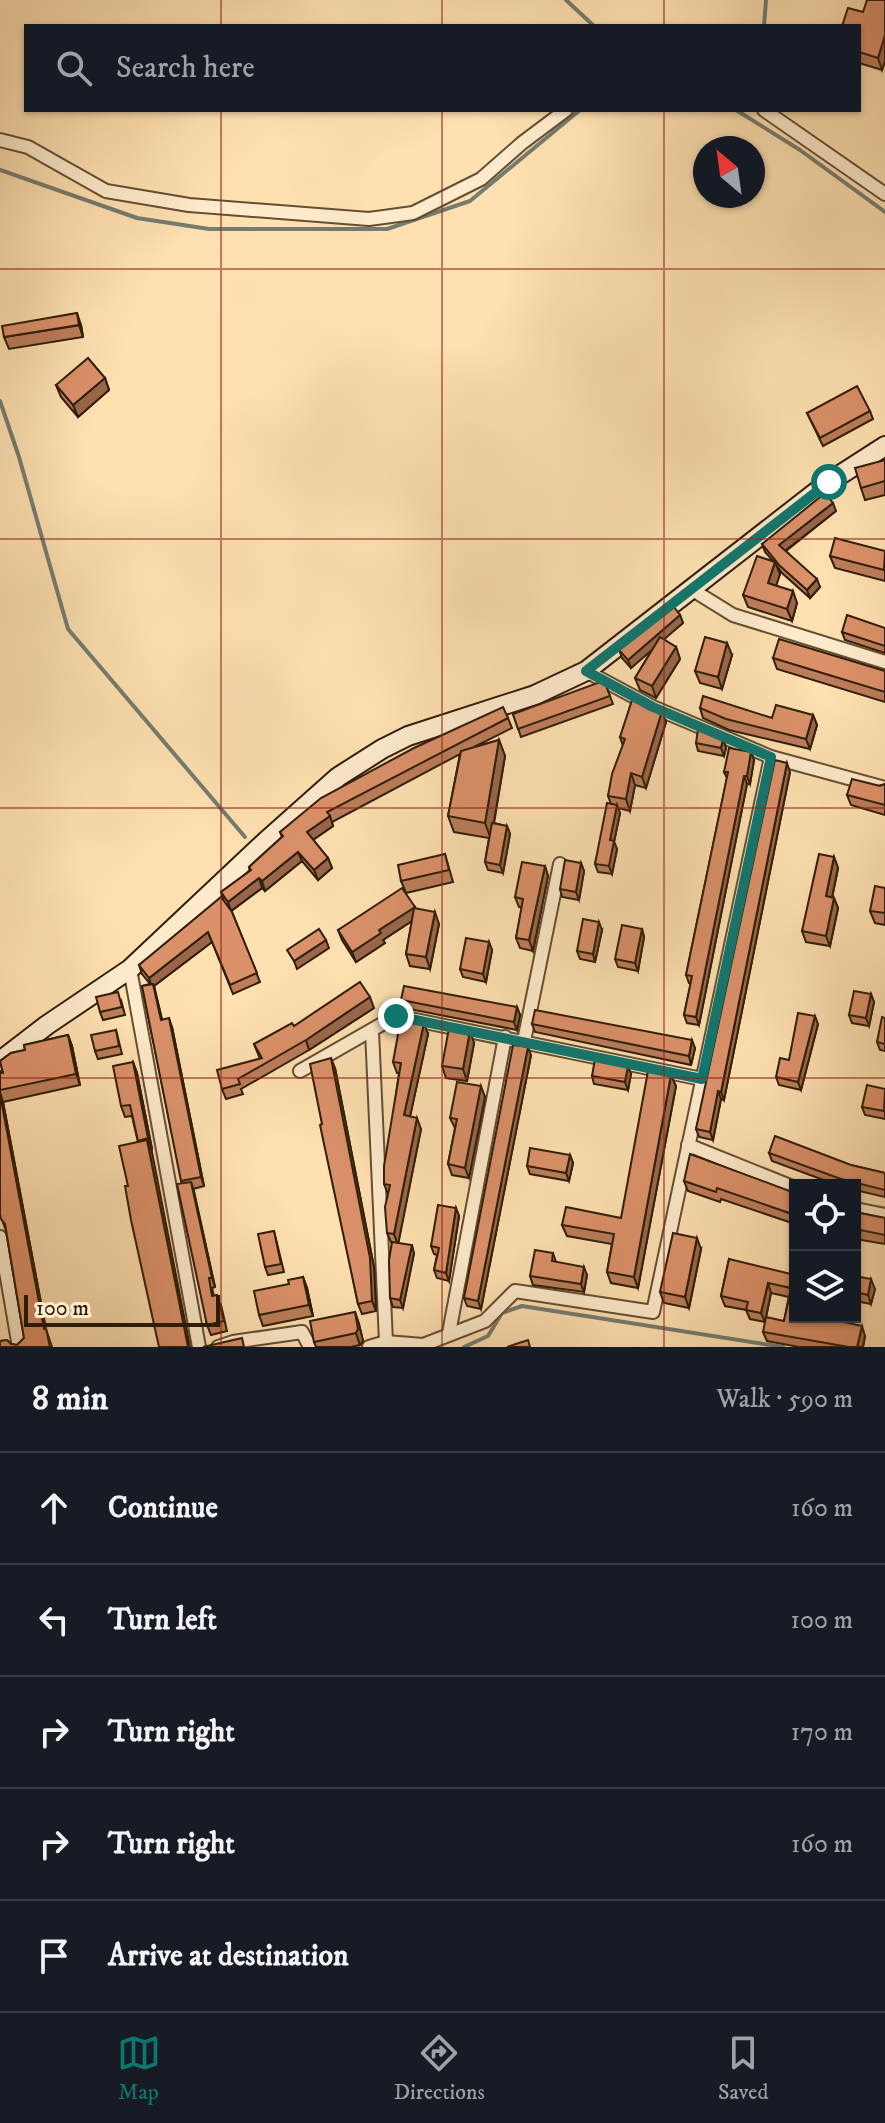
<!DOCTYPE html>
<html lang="en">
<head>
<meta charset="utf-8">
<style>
  body { margin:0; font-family:"IM FELL DW Pica",serif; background:#20242c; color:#f1f3f6 }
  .controls { position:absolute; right:24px; bottom:24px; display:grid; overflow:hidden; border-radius:0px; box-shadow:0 2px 6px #0004 }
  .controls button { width:72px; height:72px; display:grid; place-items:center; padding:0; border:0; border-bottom:2px solid #363941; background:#171b24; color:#f1f3f6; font:40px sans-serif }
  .compass { position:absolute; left:693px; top:136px; width:72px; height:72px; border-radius:50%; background:#171b24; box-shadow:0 2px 6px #0004; rotate:331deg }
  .scale { position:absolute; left:24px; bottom:20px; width:196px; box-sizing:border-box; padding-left:8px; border:4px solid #301d08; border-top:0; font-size:22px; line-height:28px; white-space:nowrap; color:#301d08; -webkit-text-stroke:6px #feebcc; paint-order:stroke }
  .stop { position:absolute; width:24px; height:24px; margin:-18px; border:6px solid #0f766e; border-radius:50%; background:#fff }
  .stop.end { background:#0f766e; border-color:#fff; box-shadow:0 2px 8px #0008 }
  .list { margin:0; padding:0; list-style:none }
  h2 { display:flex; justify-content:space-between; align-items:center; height:104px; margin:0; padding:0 32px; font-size:34px }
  h2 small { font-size:26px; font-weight:400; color:#9ea1a6 }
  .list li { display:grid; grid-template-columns:52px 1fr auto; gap:24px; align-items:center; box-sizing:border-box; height:112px; padding:0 32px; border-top:2px solid #363941 }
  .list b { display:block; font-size:30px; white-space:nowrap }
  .list em { font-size:26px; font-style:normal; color:#9ea1a6 }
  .icon { flex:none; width:44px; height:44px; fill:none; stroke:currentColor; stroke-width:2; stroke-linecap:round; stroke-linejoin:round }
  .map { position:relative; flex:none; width:885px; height:1347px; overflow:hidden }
  .search { position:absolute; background:#171b24; box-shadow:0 2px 6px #0004; left:24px; right:24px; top:24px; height:88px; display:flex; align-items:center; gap:20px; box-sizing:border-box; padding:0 28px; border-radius:0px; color:#9ea1a6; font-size:30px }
  .sheet { height:664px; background:#171b24 }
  nav { display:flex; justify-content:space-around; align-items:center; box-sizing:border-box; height:112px; border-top:2px solid #363941; background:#171b24; font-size:22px; color:#9ea1a6 }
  nav a { display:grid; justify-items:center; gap:4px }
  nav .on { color:#0f766e }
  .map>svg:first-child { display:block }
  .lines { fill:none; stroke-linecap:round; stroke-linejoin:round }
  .stream { stroke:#747c70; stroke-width:4 }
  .street-casing { stroke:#644e32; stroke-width:16 }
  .secondary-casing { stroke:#301d08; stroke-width:22 }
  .street { stroke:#feebcc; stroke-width:12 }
  .secondary { stroke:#feebcc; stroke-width:18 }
  .wall { fill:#bc7d5b; stroke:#301d08; stroke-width:2 }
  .shaded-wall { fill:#99664a; stroke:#301d08; stroke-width:2 }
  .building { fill:#db916a; stroke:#301d08; stroke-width:2 }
  .route { stroke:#0f766e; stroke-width:10 }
  .grid { fill:none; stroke:#8f2418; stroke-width:2; stroke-opacity:0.55 }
</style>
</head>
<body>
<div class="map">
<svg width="885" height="1347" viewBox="0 0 885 1347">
  <rect width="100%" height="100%" fill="#fee0b1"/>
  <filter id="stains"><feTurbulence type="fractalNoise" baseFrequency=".0025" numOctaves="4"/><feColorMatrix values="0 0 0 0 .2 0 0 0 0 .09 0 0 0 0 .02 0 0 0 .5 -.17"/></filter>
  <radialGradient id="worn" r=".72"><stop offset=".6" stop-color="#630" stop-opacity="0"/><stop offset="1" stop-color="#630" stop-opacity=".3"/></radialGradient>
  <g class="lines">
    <g class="stream">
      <path d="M566 0 594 26"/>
      <path d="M764 26 766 0"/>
      <path d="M736 110 800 150 885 212"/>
      <path d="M0 170 137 218 209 229H387L470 201 580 110"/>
      <path d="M0 401 19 457 68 629 245 837"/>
      <path d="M464 1347 488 1336 502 1313 522 1306 783 1347"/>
    </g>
    <defs>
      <g id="street">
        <path d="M764 110 885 194"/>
        <path d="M0 140 28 147 106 191 189 205 369 219 413 213 481 179 522 143 566 110"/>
        <path d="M691 589 733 615 885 662"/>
        <path d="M586 671 653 707 771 757 885 788"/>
        <path d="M130 969 199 1347"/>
        <path d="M372 1031 386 1342"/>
        <path d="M524 1041 560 864"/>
        <path d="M300 1071 396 1016 702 1079"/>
        <path d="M688 1145 795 1188"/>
        <path d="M855 1209 885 1215"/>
        <path d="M0 1237 19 1347"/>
        <path d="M449 1333 505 1037"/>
        <path d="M218 1347 233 1342 302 1332 310 1347"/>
        <path d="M369 1347 386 1342 423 1345 485 1321 515 1291 653 1312 771 757"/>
      </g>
      <path id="secondary" d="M0 1061 47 1025 130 969 265 842 338 777 382 749 408 736 535 695 586 671 829 482 885 446"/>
    </defs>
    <use href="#street" class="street-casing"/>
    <use href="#secondary" class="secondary-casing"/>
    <use href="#street" class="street"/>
    <use href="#secondary" class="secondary"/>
  </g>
  <g class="wall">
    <path d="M885 0V61L882 70 859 63V26L863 12Z"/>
    <path d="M81 325 83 337 9 349 4 337Z"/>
    <path d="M105 378 109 390 78 417 61 397 56 385Z"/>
    <path d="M870 411 873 419 823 446 807 413Z"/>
    <path d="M885 460V495L865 500 861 488Z"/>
    <path d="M836 511 786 551 820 587 810 598 782 573 777 566 780 574 776 585 797 603 792 621 748 607 743 595 773 561 765 552 762 544Z"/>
    <path d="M885 551V581L835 568 830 556Z"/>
    <path d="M680 615 683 623 663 639 676 647 680 659 656 698 640 690 635 678 653 648 631 668 622 658 619 650Z"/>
    <path d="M885 628V653L845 640 842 632Z"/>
    <path d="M732 655 722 689 700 683 695 671Z"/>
    <path d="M773 658 885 671V702L777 669Z"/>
    <path d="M606 686 613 704 521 737 513 714Z"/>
    <path d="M700 708 772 718 813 715 817 725 810 749 729 730 703 718Z"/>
    <path d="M508 718 512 728 474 747 499 740 505 756 494 823 507 826 510 834 503 873 488 870 485 862 489 838 454 832 448 816 460 754 332 822 333 826 313 840 328 858 332 868 318 880 302 861 265 891 262 888 231 911 224 902 221 892 250 871 249 867 282 837 280 832Z"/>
    <path d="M666 722 646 788 635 785 630 811 618 808 620 813 614 842 617 849 612 874 598 872 595 864 611 804 608 796 623 746 620 737Z"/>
    <path d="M723 739 726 748 724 756 698 751 696 743Z"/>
    <path d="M751 752 754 760 750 784H747L699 1025 687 1023 684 1015 691 983H689L686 975 727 778 724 772Z"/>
    <path d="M790 772 724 1100 721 1099 713 1140 699 1137 696 1129Z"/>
    <path d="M885 784V815L851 805 847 795Z"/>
    <path d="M445 854 453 882 406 893 401 881Z"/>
    <path d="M834 857 838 868 832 898H834L838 908 830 946 806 942 802 931Z"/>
    <path d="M581 863 584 871 579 900 562 897 560 889Z"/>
    <path d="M545 866 548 876 533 951 520 948 516 938 522 908 519 907 515 897Z"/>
    <path d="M885 888V925L875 923 870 911Z"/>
    <path d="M415 908 439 924 430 969 410 966 406 954 412 921 383 940 385 943 356 962 342 940 338 930Z"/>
    <path d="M232 912 260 982 233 994 212 942 154 986 162 1019 172 1027 204 1186 193 1189 215 1287 212 1288 214 1296 221 1305 227 1331 211 1335 207 1325 182 1183 142 986 150 984 142 974 139 965Z"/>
    <path d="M642 929 644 937 638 971 618 967 615 959Z"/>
    <path d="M602 930 595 962 580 959 577 951Z"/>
    <path d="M489 942 492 950 486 982 463 977 460 969Z"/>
    <path d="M871 994 874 1002 869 1026 852 1023 849 1015Z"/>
    <path d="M121 1000 125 1015 103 1020 100 1012Z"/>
    <path d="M401 1000 517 1007 520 1015 517 1030 404 1008Z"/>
    <path d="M374 1008 309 1050 241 1089 243 1094 226 1099 222 1089 260 1059 254 1044 294 1026Z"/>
    <path d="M885 1018V1051L880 1050 877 1042Z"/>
    <path d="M532 1024 695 1048 691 1065 535 1032Z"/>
    <path d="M818 1024 801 1090 779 1085 776 1077 789 1060Z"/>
    <path d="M116 1030 122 1054 98 1059 95 1051Z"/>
    <path d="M428 1034 410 1116 421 1129 398 1243 414 1253 403 1308 393 1307 390 1298 392 1244 387 1233 388 1194 384 1184 399 1073H397L393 1062Z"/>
    <path d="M68 1035 72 1046 80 1085 3 1102 46 1329 52 1347H0V1341L7 1340 11 1344 17 1345 24 1338 6 1231 0 1214V1073H3L0 1061 11 1053 25 1050 24 1045Z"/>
    <path d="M474 1043 467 1081 446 1078 442 1066Z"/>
    <path d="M531 1055 481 1309 467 1306 464 1298Z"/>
    <path d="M133 1062 137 1073 152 1149H151L152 1152 128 1186 138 1142 132 1116 125 1117 121 1106Z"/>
    <path d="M335 1068 374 1267 376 1311 362 1314 358 1304 322 1124Z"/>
    <path d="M631 1074 628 1090 594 1084 592 1076Z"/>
    <path d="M676 1086 638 1288 611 1283 607 1272 612 1244 567 1236 562 1225 621 1218Z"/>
    <path d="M885 1089V1119L865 1115 862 1107Z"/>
    <path d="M485 1097 469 1178 452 1175 448 1164 455 1128 450 1118Z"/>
    <path d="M769 1153 851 1165 885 1173V1197L855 1190V1185H837L772 1161Z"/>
    <path d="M570 1155 573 1163 569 1181 530 1174 527 1166Z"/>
    <path d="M684 1181 795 1193V1224L721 1199 720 1202 688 1191Z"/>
    <path d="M456 1208 459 1216 449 1281 437 1278 434 1270 437 1255 434 1254 431 1246Z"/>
    <path d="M855 1212 885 1218V1244L855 1239Z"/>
    <path d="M274 1231 284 1272 268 1275 265 1267Z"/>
    <path d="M701 1249 689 1308 664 1303 660 1292Z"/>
    <path d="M553 1253 556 1262 587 1275 584 1292 533 1285 530 1276Z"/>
    <path d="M729 1259 850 1317 849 1323 865 1336 863 1347H799L767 1341 763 1332 784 1321 789 1297 771 1293 765 1322 750 1319 746 1310 725 1306 721 1296Z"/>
    <path d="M855 1276 875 1289 871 1304 855 1301Z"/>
    <path d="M303 1277 307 1288 313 1316 263 1326 259 1315Z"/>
    <path d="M355 1312 359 1324 363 1341 360 1345 351 1347H316L314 1342Z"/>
  </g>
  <g class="shaded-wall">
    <path d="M885 35V61L882 70 878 58Z"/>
    <path d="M77 313 81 325 83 337 79 325Z"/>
    <path d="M105 378 109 390 78 417 73 405Z"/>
    <path d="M833 503 836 511 782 553 779 545Z"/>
    <path d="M775 562 780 574 773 595 768 583Z"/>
    <path d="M817 579 820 587 810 598 807 590Z"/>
    <path d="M793 591 797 603 792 621 787 609Z"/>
    <path d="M680 615 683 623 631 668 628 660Z"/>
    <path d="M727 643 732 655 722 689 718 677Z"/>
    <path d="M676 647 680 659 656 698 652 686Z"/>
    <path d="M662 711 666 722 646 788 642 777Z"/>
    <path d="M813 715 817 725 810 749 806 739Z"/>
    <path d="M723 739 726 748 724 756 721 748Z"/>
    <path d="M499 740 505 756 491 839 485 823Z"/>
    <path d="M751 752 754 760 750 784 747 776Z"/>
    <path d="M787 763 790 772 724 1100 721 1092Z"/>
    <path d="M631 773 635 785 630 811 626 799Z"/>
    <path d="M744 776 747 784 699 1025 696 1017Z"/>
    <path d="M617 805 620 813 614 842 617 849 612 874 609 866 610 840Z"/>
    <path d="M330 816 333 826 310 842 307 832Z"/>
    <path d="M507 826 510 834 503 873 500 865Z"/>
    <path d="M298 852 302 861 265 891 262 881Z"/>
    <path d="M834 857 838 868 830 907 826 896Z"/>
    <path d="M328 858 332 868 318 880 314 870Z"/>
    <path d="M581 863 584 871 579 900 576 892Z"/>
    <path d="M545 866 548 876 533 951 529 940Z"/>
    <path d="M259 878 262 888 231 911 228 902Z"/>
    <path d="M834 898 838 908 830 946 826 936Z"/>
    <path d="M415 907 418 917 383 940 385 943 356 962 352 952 379 930Z"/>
    <path d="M435 912 439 924 430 969 426 957Z"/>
    <path d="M599 922 602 930 595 962 593 954Z"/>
    <path d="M642 929 644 937 638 971 635 963Z"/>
    <path d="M208 932 212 942 154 986 164 1029 149 978Z"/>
    <path d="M326 940 329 948 297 969 294 961Z"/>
    <path d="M489 942 492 950 486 982 483 974Z"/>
    <path d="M871 994 874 1002 869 1026 866 1018Z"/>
    <path d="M370 997 374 1008 309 1050 306 1040Z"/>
    <path d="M517 1007 520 1015 517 1030 514 1022Z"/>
    <path d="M815 1016 818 1024 801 1090 798 1082Z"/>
    <path d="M169 1018 172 1027 204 1186 201 1177Z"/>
    <path d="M424 1023 428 1034 408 1126 404 1115Z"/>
    <path d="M470 1031 474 1043 467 1081 463 1069Z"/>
    <path d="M68 1035 72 1046 80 1085 76 1074Z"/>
    <path d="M692 1040 695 1048 691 1065 689 1056Z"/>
    <path d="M528 1047 531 1055 481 1309 478 1301Z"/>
    <path d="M331 1058 335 1068 374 1267 376 1311 372 1301Z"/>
    <path d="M133 1062 137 1073 152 1149 148 1138Z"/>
    <path d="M628 1066 631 1074 628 1090 625 1082Z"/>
    <path d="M671 1075 676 1086 638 1288 634 1277Z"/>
    <path d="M481 1086 485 1097 469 1178 465 1168Z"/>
    <path d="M718 1091 721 1099 713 1140 710 1132Z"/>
    <path d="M0 1092 3 1102 48 1340 44 1329Z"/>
    <path d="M417 1118 421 1129 398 1245 394 1234Z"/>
    <path d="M147 1140 152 1152 190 1347H188Z"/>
    <path d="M570 1155 573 1163 569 1181 566 1173Z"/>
    <path d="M191 1182 194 1191 215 1287 212 1278Z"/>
    <path d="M456 1208 459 1216 449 1281 446 1273Z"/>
    <path d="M697 1238 701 1249 689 1308 685 1297Z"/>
    <path d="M412 1245 414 1253 403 1308 400 1300Z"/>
    <path d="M584 1267 587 1275 584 1292 581 1284Z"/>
    <path d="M303 1277 307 1288 313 1316 309 1305Z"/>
    <path d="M871 1279 875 1289 871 1304 868 1295Z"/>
    <path d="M768 1283 771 1293 765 1322 761 1313Z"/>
    <path d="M355 1312 359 1324 363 1341 360 1345 356 1333Z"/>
    <path d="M845 1317H850L847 1332 844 1322Z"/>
    <path d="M862 1326 865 1336 863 1347H857Z"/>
  </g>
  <g class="building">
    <path d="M867 0H885V35L878 58 859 52V26H842L848 8 863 12Z"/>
    <path d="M77 313 79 325 4 337 2 326Z"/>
    <path d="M88 358 105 378 73 405 56 385Z"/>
    <path d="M857 386 870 411 820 438 807 413Z"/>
    <path d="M885 460V481L861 488 855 468Z"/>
    <path d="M825 493 833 503 779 545 817 579 807 590 779 565 762 544Z"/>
    <path d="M835 538 885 551 884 570 830 556Z"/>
    <path d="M757 556 775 562 768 583 793 591 787 609 743 595Z"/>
    <path d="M674 607 680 615 628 660 619 650Z"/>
    <path d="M847 615 885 628V646L842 632Z"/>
    <path d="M660 637 676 647 652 686 635 678Z"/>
    <path d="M705 637 727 643 718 677 695 671Z"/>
    <path d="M779 639 885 671V692L773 658Z"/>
    <path d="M600 682 606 686 610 696 518 729 513 714Z"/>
    <path d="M703 696 772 718 776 705 813 715 806 739 726 719 700 708Z"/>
    <path d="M633 697 662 711 642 777 631 773 626 799 608 796 612 774 625 739 620 737Z"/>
    <path d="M503 707 508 718 327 812 330 816 307 832 328 858 314 870 298 852 262 881 259 878 228 902 221 892 251 870 249 867 283 836 280 832 321 798 414 748Z"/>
    <path d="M698 729 723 739 721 748 696 743Z"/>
    <path d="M499 740 485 823 448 816 461 751Z"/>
    <path d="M729 748 751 752 747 776H744L696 1017 684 1015 692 976 686 975 728 772H724Z"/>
    <path d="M775 760 787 763 721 1092 718 1091 710 1132 696 1129Z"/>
    <path d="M852 779 880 786 885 784V805L847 795Z"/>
    <path d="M607 803 617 805 610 840 614 841 609 866 595 864Z"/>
    <path d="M492 823 507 826 500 865 485 862Z"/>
    <path d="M445 854 449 870 401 881 398 865Z"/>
    <path d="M819 854 834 857 826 896 834 898 826 936 802 931Z"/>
    <path d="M565 860 581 863 576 892 560 889Z"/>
    <path d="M522 862 545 866 529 940 516 938 523 899 515 897Z"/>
    <path d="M875 886 885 888V913L870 911Z"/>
    <path d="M402 888 415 907 379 930 381 933 352 952 338 930Z"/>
    <path d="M221 897 232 912 257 973 230 985 208 932 149 978 139 965Z"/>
    <path d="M414 908 435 912 426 957 406 954Z"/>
    <path d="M583 919 599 922 593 954 577 951Z"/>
    <path d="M622 925 642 929 635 963 615 959Z"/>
    <path d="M319 929 326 940 294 961 287 950Z"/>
    <path d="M466 938 489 942 483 974 460 969Z"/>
    <path d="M360 982 370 997 306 1040 238 1079 240 1084 222 1089 217 1070 262 1058 254 1044 292 1023 294 1026Z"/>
    <path d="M153 984 161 1020 169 1018 201 1177 181 1181 142 986Z"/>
    <path d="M404 986 517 1007 514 1022 401 1000Z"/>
    <path d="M854 991 871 994 866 1018 849 1015Z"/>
    <path d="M118 992 122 1007 100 1012 96 997Z"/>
    <path d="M535 1010 692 1040 689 1056 532 1024Z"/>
    <path d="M798 1013 815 1016 798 1082 776 1077 780 1058 789 1060Z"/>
    <path d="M882 1017 885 1018V1044L877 1042Z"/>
    <path d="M401 1018 424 1023 404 1115 417 1118 394 1234 387 1233 385 1207 390 1185 384 1184V1166L401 1063 393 1062Z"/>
    <path d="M449 1028 470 1031 463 1069 442 1066Z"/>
    <path d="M116 1030 119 1046 95 1051 91 1035Z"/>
    <path d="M68 1035 76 1074 0 1090V1073H3L0 1061 11 1053 25 1050 24 1045Z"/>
    <path d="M513 1045 528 1047 478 1301 464 1298Z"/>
    <path d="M331 1058 370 1258 372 1301 358 1304 320 1125 322 1124 310 1064Z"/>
    <path d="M595 1059 628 1066 625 1082 592 1076Z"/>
    <path d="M133 1062 148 1138 138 1141 130 1105 121 1106 113 1066Z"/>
    <path d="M648 1071 671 1075 634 1277 607 1272 614 1234 562 1225 566 1207 621 1218Z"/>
    <path d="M457 1082 481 1086 465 1168 448 1164 457 1119 450 1118Z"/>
    <path d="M867 1085 885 1089 884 1111 862 1107Z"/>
    <path d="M0 1094 44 1329H46L50 1347H0V1341L7 1340 11 1344 17 1345 24 1338 5 1224 1 1219 0 1214Z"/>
    <path d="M775 1136 851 1165 885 1173V1190L841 1179 769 1153Z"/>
    <path d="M147 1140 188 1347H159L131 1220 125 1186H128L119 1146Z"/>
    <path d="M530 1148 570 1155 566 1173 527 1166Z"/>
    <path d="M690 1154 795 1193V1215L717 1188 716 1192 684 1181Z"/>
    <path d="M191 1182 212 1278H209L212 1296 217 1295 224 1321 207 1325 177 1184Z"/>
    <path d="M438 1205 456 1208 446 1273 434 1270 439 1248 431 1246Z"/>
    <path d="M855 1212 885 1218V1235L855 1229Z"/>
    <path d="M274 1231 281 1264 265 1267 258 1234Z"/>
    <path d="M673 1233 697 1238 685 1297 660 1292Z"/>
    <path d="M392 1242 412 1245 400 1300 390 1298 389 1260Z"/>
    <path d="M535 1250 553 1253 552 1261 584 1267 581 1284 530 1276Z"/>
    <path d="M729 1259 795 1275V1317H845L844 1322 862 1326 857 1347H849L763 1332 766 1317 784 1321 791 1288 768 1283 761 1313 746 1310 748 1302 721 1296Z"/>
    <path d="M855 1276 871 1279 868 1295 855 1292Z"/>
    <path d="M303 1277 309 1305 259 1315 254 1291 289 1284 288 1280Z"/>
    <path d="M355 1312 358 1329 356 1333 314 1342 310 1321Z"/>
    <path d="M242 1338 244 1347H203Z"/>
    <path d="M528 1340 530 1347H507Z"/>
  </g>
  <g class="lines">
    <path class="route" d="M396 1016 702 1079 771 757 653 707 586 671 829 482"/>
  </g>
  <path class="grid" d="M221 0V26M442 0V26M664 0V26M221 110V1347M442 110V1347M664 110V1347M0 269H885M0 539H885M0 808H885M0 1078H885"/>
  <rect width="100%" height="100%" filter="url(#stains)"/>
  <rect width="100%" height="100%" fill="url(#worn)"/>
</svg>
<div class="controls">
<button><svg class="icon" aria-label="locate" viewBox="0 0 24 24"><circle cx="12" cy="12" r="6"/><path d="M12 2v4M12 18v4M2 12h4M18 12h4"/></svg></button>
<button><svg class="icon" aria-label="layers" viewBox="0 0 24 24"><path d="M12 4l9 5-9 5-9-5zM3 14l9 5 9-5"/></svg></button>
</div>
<svg class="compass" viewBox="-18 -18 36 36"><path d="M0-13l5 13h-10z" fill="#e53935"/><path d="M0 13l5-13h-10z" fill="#9ea1a6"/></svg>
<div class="scale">100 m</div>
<div class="stop" style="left:829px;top:482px"></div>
<div class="stop end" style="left:396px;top:1016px"></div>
<div class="search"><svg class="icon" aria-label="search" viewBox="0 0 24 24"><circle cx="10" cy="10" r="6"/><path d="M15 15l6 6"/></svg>Search here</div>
</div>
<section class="sheet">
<h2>8 min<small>Walk · 590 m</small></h2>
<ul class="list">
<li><svg class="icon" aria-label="ahead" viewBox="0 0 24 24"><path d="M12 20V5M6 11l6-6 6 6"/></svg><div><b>Continue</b></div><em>160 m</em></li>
<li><svg class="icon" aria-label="left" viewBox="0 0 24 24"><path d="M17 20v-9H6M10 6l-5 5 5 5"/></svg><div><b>Turn left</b></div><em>100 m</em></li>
<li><svg class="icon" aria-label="right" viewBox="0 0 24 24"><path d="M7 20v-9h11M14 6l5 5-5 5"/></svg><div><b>Turn right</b></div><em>170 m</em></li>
<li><svg class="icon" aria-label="right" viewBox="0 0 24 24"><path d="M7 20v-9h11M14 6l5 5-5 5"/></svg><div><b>Turn right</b></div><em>160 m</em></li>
<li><svg class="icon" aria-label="arrive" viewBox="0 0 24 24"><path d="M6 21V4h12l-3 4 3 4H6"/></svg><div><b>Arrive at destination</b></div></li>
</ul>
</section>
<nav>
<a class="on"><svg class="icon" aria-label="map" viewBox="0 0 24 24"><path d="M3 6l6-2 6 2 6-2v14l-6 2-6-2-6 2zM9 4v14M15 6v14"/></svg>Map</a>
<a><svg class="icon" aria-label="directions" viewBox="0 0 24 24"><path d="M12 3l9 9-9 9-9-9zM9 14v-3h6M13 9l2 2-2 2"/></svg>Directions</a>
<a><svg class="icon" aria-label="saved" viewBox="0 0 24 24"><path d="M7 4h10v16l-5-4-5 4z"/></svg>Saved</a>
</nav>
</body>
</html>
